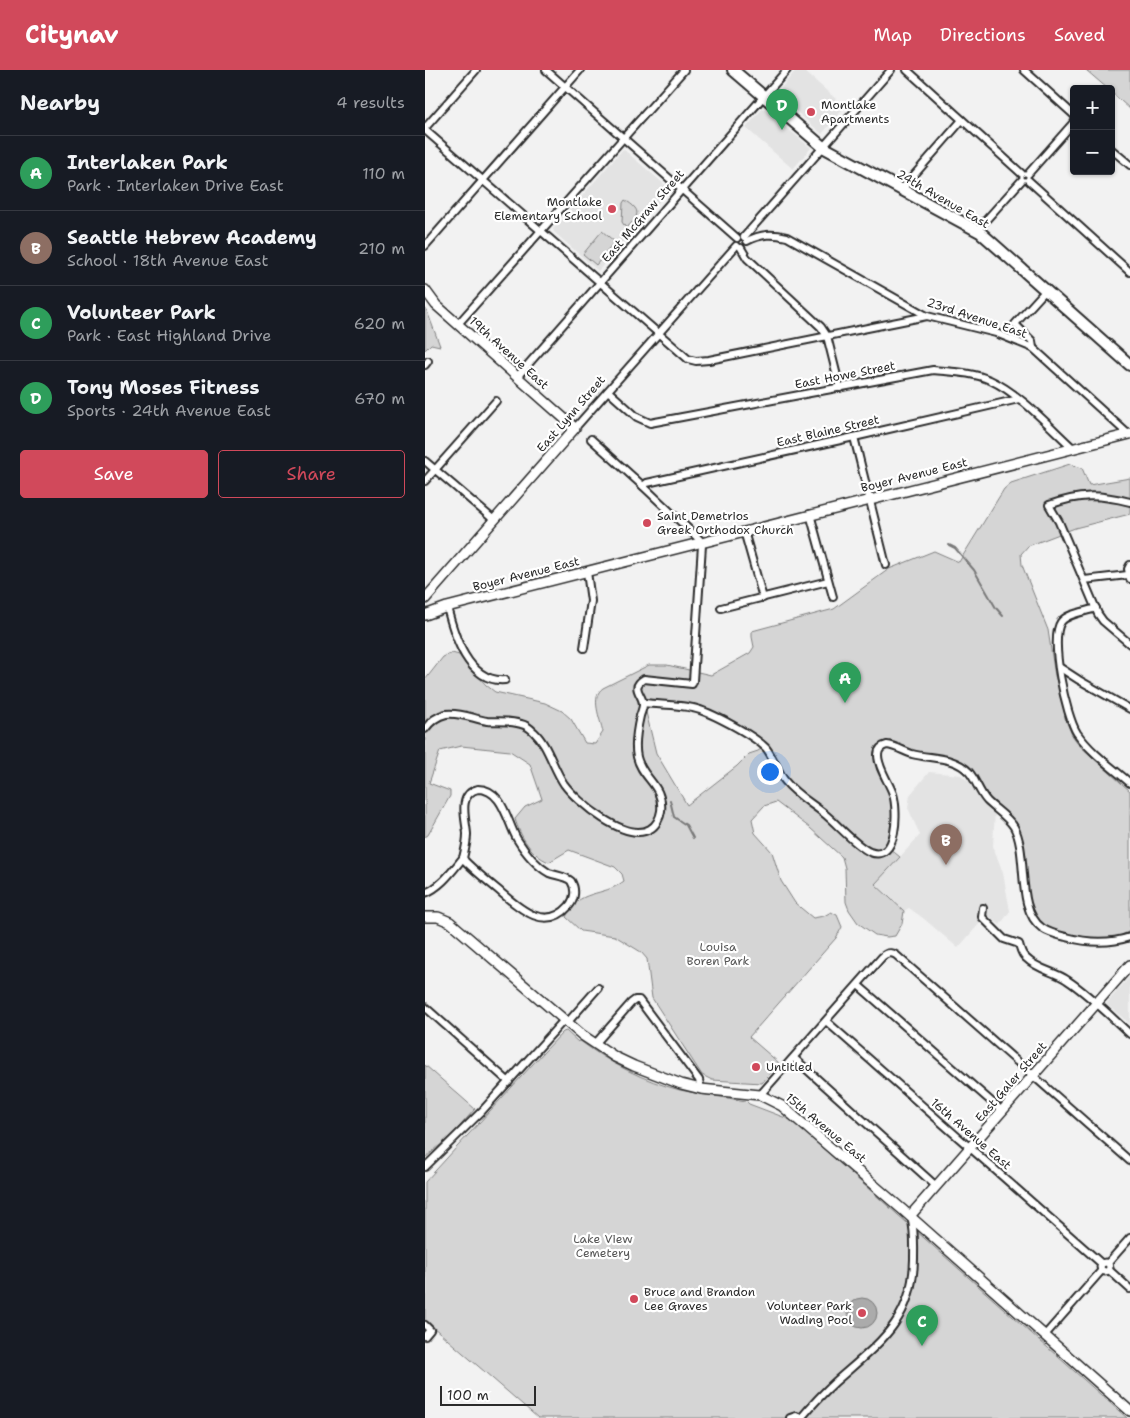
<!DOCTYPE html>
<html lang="en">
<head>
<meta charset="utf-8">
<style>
  body { margin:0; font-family:"Shantell Sans",sans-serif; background:#242831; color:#f1f3f6 }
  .controls { position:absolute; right:15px; top:15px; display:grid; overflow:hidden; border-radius:5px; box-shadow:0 1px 4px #0004 }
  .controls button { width:45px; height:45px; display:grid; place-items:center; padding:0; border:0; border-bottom:1px solid #363941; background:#171b24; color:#f1f3f6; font:25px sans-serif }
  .scale { position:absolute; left:15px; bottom:12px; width:96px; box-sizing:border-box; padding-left:5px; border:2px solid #2b2b2b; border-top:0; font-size:14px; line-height:18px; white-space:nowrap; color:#2b2b2b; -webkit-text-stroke:4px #fff; paint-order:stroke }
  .you { position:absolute; left:344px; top:701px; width:18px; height:18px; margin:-12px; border:4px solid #fff; border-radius:50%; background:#1a73e8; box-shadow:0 0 0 8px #1a73e833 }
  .badge { display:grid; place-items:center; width:32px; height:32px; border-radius:50%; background:#d1495b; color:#fff; font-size:16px; font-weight:700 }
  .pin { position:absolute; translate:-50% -41px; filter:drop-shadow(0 1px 2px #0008) }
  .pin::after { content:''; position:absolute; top:26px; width:18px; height:15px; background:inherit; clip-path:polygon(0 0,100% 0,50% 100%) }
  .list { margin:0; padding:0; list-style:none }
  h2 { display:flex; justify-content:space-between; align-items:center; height:65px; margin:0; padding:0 20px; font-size:21px }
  h2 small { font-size:16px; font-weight:400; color:#9ea1a6 }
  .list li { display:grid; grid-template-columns:32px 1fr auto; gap:15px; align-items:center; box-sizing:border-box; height:75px; padding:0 20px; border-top:1px solid #363941 }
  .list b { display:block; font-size:19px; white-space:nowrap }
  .list p { margin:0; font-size:16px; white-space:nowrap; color:#9ea1a6 }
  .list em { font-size:16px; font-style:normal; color:#9ea1a6 }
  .actions { display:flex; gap:10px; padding:15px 20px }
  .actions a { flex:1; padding:11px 0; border:1px solid #d1495b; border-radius:5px; text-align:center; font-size:18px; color:#d1495b }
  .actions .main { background:#d1495b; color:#fff }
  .map { position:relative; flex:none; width:705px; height:1348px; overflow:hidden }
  header { display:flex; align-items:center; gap:30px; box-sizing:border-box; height:70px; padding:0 25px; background:#d1495b; color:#fff }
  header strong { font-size:24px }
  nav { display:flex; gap:28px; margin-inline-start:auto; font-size:18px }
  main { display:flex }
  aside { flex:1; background:#171b24 }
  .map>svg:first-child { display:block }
  .built { fill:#e3e3e3 }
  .green { fill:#d5d5d5; stroke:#808080; fill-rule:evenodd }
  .water { fill:#ababab; stroke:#787878 }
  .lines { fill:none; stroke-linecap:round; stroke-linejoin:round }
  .stream { stroke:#787878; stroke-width:2 }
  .street-casing { stroke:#2b2b2b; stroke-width:10 }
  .secondary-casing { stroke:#2b2b2b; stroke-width:12 }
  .primary-casing { stroke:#2b2b2b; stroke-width:14 }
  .street { stroke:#fff; stroke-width:6 }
  .secondary { stroke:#fff; stroke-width:9 }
  .primary { stroke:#fff; stroke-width:10 }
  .poi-dot { fill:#d1495b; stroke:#fff; stroke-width:2 }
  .labels { text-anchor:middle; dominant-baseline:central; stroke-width:4.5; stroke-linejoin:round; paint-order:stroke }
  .poi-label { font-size:12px; fill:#2b2b2b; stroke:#fff; text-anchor:start }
  .street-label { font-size:12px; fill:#2b2b2b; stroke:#fff }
  .park-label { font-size:12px; fill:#565656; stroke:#fff }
</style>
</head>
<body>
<header>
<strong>Citynav</strong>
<nav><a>Map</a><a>Directions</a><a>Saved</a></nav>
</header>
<main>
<aside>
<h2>Nearby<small>4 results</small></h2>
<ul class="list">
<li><span class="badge" style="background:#2e9e5b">A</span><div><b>Interlaken Park</b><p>Park · Interlaken Drive East</p></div><em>110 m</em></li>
<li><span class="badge" style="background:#8d6e63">B</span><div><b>Seattle Hebrew Academy</b><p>School · 18th Avenue East</p></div><em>210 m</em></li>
<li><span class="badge" style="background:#2e9e5b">C</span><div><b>Volunteer Park</b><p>Park · East Highland Drive</p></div><em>620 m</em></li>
<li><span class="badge" style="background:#2e9e5b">D</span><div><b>Tony Moses Fitness</b><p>Sports · 24th Avenue East</p></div><em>670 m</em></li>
</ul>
<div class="actions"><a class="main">Save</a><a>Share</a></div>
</aside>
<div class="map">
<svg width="705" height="1348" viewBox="0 0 705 1348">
  <rect width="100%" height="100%" fill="#f2f2f2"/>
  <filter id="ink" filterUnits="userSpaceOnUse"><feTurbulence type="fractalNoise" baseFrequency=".02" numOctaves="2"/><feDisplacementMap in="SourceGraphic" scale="10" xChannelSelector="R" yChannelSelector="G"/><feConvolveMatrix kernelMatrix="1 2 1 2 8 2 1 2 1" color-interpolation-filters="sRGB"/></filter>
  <g filter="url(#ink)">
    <g class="built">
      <path d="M371 0H378L420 37 397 64 351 24Z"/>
      <path d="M338 38 386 78 368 99 321 58Z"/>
      <path d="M198 79 245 119 173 201 129 162 128 159Z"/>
      <path d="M504 702 536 705 548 715 556 731 570 740 568 776 578 803 585 841 575 855 565 847 555 853 533 878 498 848 484 838 479 841 450 814 495 765 483 738 485 725Z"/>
      <path d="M705 906V954L681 934Z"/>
    </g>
    <g class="green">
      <path d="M661 0H705V39L686 22V19H683Z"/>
      <path d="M200 130C203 132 208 135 210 138 216 145 206 154 201 158L197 152 198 133Z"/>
      <path d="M177 161 190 172 171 195 158 184Z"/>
      <path d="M0 238 2 241 15 276 6 274 0 280Z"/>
      <path d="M645 394 657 398 664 415 705 408V444L650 458 603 476 596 484 597 495 623 560 630 606 638 630 640 648 647 665 655 676 705 721V861L682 872 626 863 608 847 589 758 562 730 537 696 462 675 453 683 470 734 464 778 475 787 450 814 479 841 477 854 470 866 462 867 450 865 433 853 424 840 421 832 420 798 417 787 385 758 351 732 339 736 327 749 330 763 347 782 356 811 370 833 388 848 399 846 406 842 412 845 417 857 411 868 324 967 354 993 337 1013 287 1010 277 1005 227 928 222 889 216 882 190 866 156 861 141 847C153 818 177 828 199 811L197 804 190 797 144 780 124 792C107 786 95 766 90 749L100 737 117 729 105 694 85 681 36 676 15 681 4 713 25 721V726L3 765 0 767V610L18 587 27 583 34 585 61 615 70 622 120 633 137 641 146 649 160 673 170 674 178 662C175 648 165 627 178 618L224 595H242L286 605 325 583 329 577 327 567V561L409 539 464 499 509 481 534 492 579 419 586 413ZM219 634 281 642 339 677 333 681 324 684 312 696 262 735 231 683Z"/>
      <path d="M141 961 153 972 154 970C184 993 219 1011 255 1020 277 1025 299 1027 321 1031L324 1034 366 1050 702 1348H113L0 1250V1112L118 983 138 962Z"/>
      <path d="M0 995 50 1039 28 1064 0 1088Z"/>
    </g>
    <circle class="water" cx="437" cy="1243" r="15"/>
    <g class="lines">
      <g class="stream">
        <path d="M524 475 530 478 549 500 571 538 578 546"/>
        <path d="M245 730 249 747 261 755 268 768"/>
      </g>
      <defs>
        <g id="street">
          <path d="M121 0 312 168"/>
          <path d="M482 0 597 104"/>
          <path d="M599 0 649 45"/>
          <path d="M0 58 51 0"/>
          <path d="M0 60 263 289 271 291 284 290 502 246"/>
          <path d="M686 79 705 95"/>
          <path d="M603 104 649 52"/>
          <path d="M603 110 705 202"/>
          <path d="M477 119 537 50"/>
          <path d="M552 160 597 110"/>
          <path d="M319 167 466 0"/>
          <path d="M322 171C336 164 347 163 362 167L502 246 571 263 608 278 703 364"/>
          <path d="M0 176 155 0"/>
          <path d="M316 178 322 188 396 257 402 266 415 318"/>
          <path d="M33 254 259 0"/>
          <path d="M608 278 607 271 590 254 621 220"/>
          <path d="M0 295 3 291"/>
          <path d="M92 307 362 0"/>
          <path d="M183 321 212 347 225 353 508 300C527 302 547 302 565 310 594 323 624 356 648 378"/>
          <path d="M150 358 311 176"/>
          <path d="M429 367 461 495"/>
          <path d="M166 369 218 416 275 470"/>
          <path d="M0 391 69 450"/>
          <path d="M0 411 71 331"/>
          <path d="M218 416 222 413 429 367 594 329"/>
          <path d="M705 432C673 424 655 424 624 435L634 452 673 544 678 551 705 574"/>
          <path d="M385 444 408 527"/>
          <path d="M319 461 338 528"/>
          <path d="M705 495 703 499 705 509"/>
          <path d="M659 510 703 505"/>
          <path d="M22 537C29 565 43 613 80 610"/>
          <path d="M296 538 403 511"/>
          <path d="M671 538C660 542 643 543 636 552 624 569 641 646 652 663 666 683 688 698 705 713"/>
          <path d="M159 578 166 531 162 502"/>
          <path d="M634 597 654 610 705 639"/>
          <path d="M219 633C235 635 252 634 268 638 286 642 328 665 341 678 349 688 352 701 360 711 371 725 388 734 401 745 413 755 431 776 445 782 473 793 473 740 468 724 464 712 453 698 453 685 453 679 457 676 462 675 471 676 478 681 487 684 506 689 529 686 544 702 551 710 554 722 562 731 570 739 583 747 589 757 604 785 590 838 617 858 624 863 633 865 641 867 663 873 684 874 705 867"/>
          <path d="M0 659C5 652 12 646 21 644 35 642 49 649 62 651 73 652 85 650 96 654 101 655 105 658 109 662 123 675 128 698 139 714 152 732 201 773 225 759 231 756 235 748 236 741 239 715 217 709 212 687 209 674 212 659 215 646 216 642 218 639 218 635 219 625 204 618 219 609L267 614 268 611 277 475"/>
          <path d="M53 719C78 719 82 752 92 769 100 782 110 795 124 803 132 806 140 806 146 811 151 819 150 829 144 836 119 864 91 835 72 819 61 810 50 801 40 791L38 788C40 780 42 773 42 764 41 749 32 724 53 719Z"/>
          <path d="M0 823C16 817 27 801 38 788"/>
          <path d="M558 838 557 847 579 869 594 874C596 880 596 884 601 888 613 900 629 901 642 910 665 925 685 946 705 964"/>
          <path d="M433 915 577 1041"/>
          <path d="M0 937 84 1012"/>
          <path d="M401 951 677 1194"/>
          <path d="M142 953 173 918"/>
          <path d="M170 974 206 933 210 930H214L274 1010 276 1019"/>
          <path d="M369 988 511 1116"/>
          <path d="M335 1025 457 887C461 883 466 882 471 885L705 1091"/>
          <path d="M0 1097 57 1041 139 950"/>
          <circle cx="680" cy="1197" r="4.5"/>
          <path d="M683 1193 705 1168"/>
          <path d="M684 1200 705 1219"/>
          <path d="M0 1255 5 1260 0 1266"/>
          <path d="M620 1265 677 1200"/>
          <path d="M365 1348 371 1346 376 1348"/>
          <path d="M376 1348C387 1335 398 1323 410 1312 453 1274 488 1251 489 1189 489 1174 490 1161 486 1147"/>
        </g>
        <g id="secondary">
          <path d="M0 220 11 235 150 358 0 529"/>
          <path d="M280 472 705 364"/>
          <path d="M0 545 22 537 274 473"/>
          <path d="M0 847H13L25 852 157 965 190 987 209 996 256 1014 276 1019 335 1025 357 1036 479 1141 705 1341"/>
          <path d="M485 1146 705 895"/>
        </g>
        <path id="primary" d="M308 0 398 77 555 162 705 295"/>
      </defs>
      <use href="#street" class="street-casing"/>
      <use href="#secondary" class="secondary-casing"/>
      <use href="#primary" class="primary-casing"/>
      <use href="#street" class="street"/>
      <use href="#secondary" class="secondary"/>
      <use href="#primary" class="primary"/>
    </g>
  </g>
  <g class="poi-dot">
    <circle cx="386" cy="42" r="5"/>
    <circle cx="187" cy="139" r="5"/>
    <circle cx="222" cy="453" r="5"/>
    <circle cx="331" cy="997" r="5"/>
    <circle cx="209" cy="1229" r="5"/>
    <circle cx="437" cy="1243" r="5"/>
  </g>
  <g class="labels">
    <g class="poi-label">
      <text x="396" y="35">Montlake<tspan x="396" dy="14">Apartments</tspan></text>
      <text x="177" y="132" text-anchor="end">Montlake<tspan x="177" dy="14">Elementary School</tspan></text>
      <text x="232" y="446">Saint Demetrios<tspan x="232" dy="14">Greek Orthodox Church</tspan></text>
      <text x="341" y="997">Untitled</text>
      <text x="219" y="1222">Bruce and Brandon<tspan x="219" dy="14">Lee Graves</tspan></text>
      <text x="427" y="1236" text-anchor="end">Volunteer Park<tspan x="427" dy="14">Wading Pool</tspan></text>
    </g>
    <g class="street-label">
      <text transform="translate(518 129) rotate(30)">24th Avenue East</text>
      <text transform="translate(218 146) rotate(-49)">East McGraw Street</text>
      <text transform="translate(552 248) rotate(18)">23rd Avenue East</text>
      <text transform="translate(84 283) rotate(42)">19th Avenue East</text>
      <text transform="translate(420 305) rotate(-11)">East Howe Street</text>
      <text transform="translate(146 344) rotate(-49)">East Lynn Street</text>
      <text transform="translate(403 361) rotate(-13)">East Blaine Street</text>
      <text transform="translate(489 405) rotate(-14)">Boyer Avenue East</text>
      <text transform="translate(101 504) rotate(-14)">Boyer Avenue East</text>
      <text transform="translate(586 1012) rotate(-49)">East Galer Street</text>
      <text transform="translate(401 1058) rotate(40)">15th Avenue East</text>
      <text transform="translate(546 1064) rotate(41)">16th Avenue East</text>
    </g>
    <g class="park-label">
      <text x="293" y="877">Louisa<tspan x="293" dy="14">Boren Park</tspan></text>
      <text x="178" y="1169">Lake View<tspan x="178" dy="14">Cemetery</tspan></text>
    </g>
  </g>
</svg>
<div class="controls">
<button>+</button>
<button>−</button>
</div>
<div class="scale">100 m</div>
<div class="you"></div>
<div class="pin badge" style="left:420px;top:633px;background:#2e9e5b">A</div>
<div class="pin badge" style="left:521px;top:795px;background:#8d6e63">B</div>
<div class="pin badge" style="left:497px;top:1276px;background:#2e9e5b">C</div>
<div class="pin badge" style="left:357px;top:60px;background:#2e9e5b">D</div>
</div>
</main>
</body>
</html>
